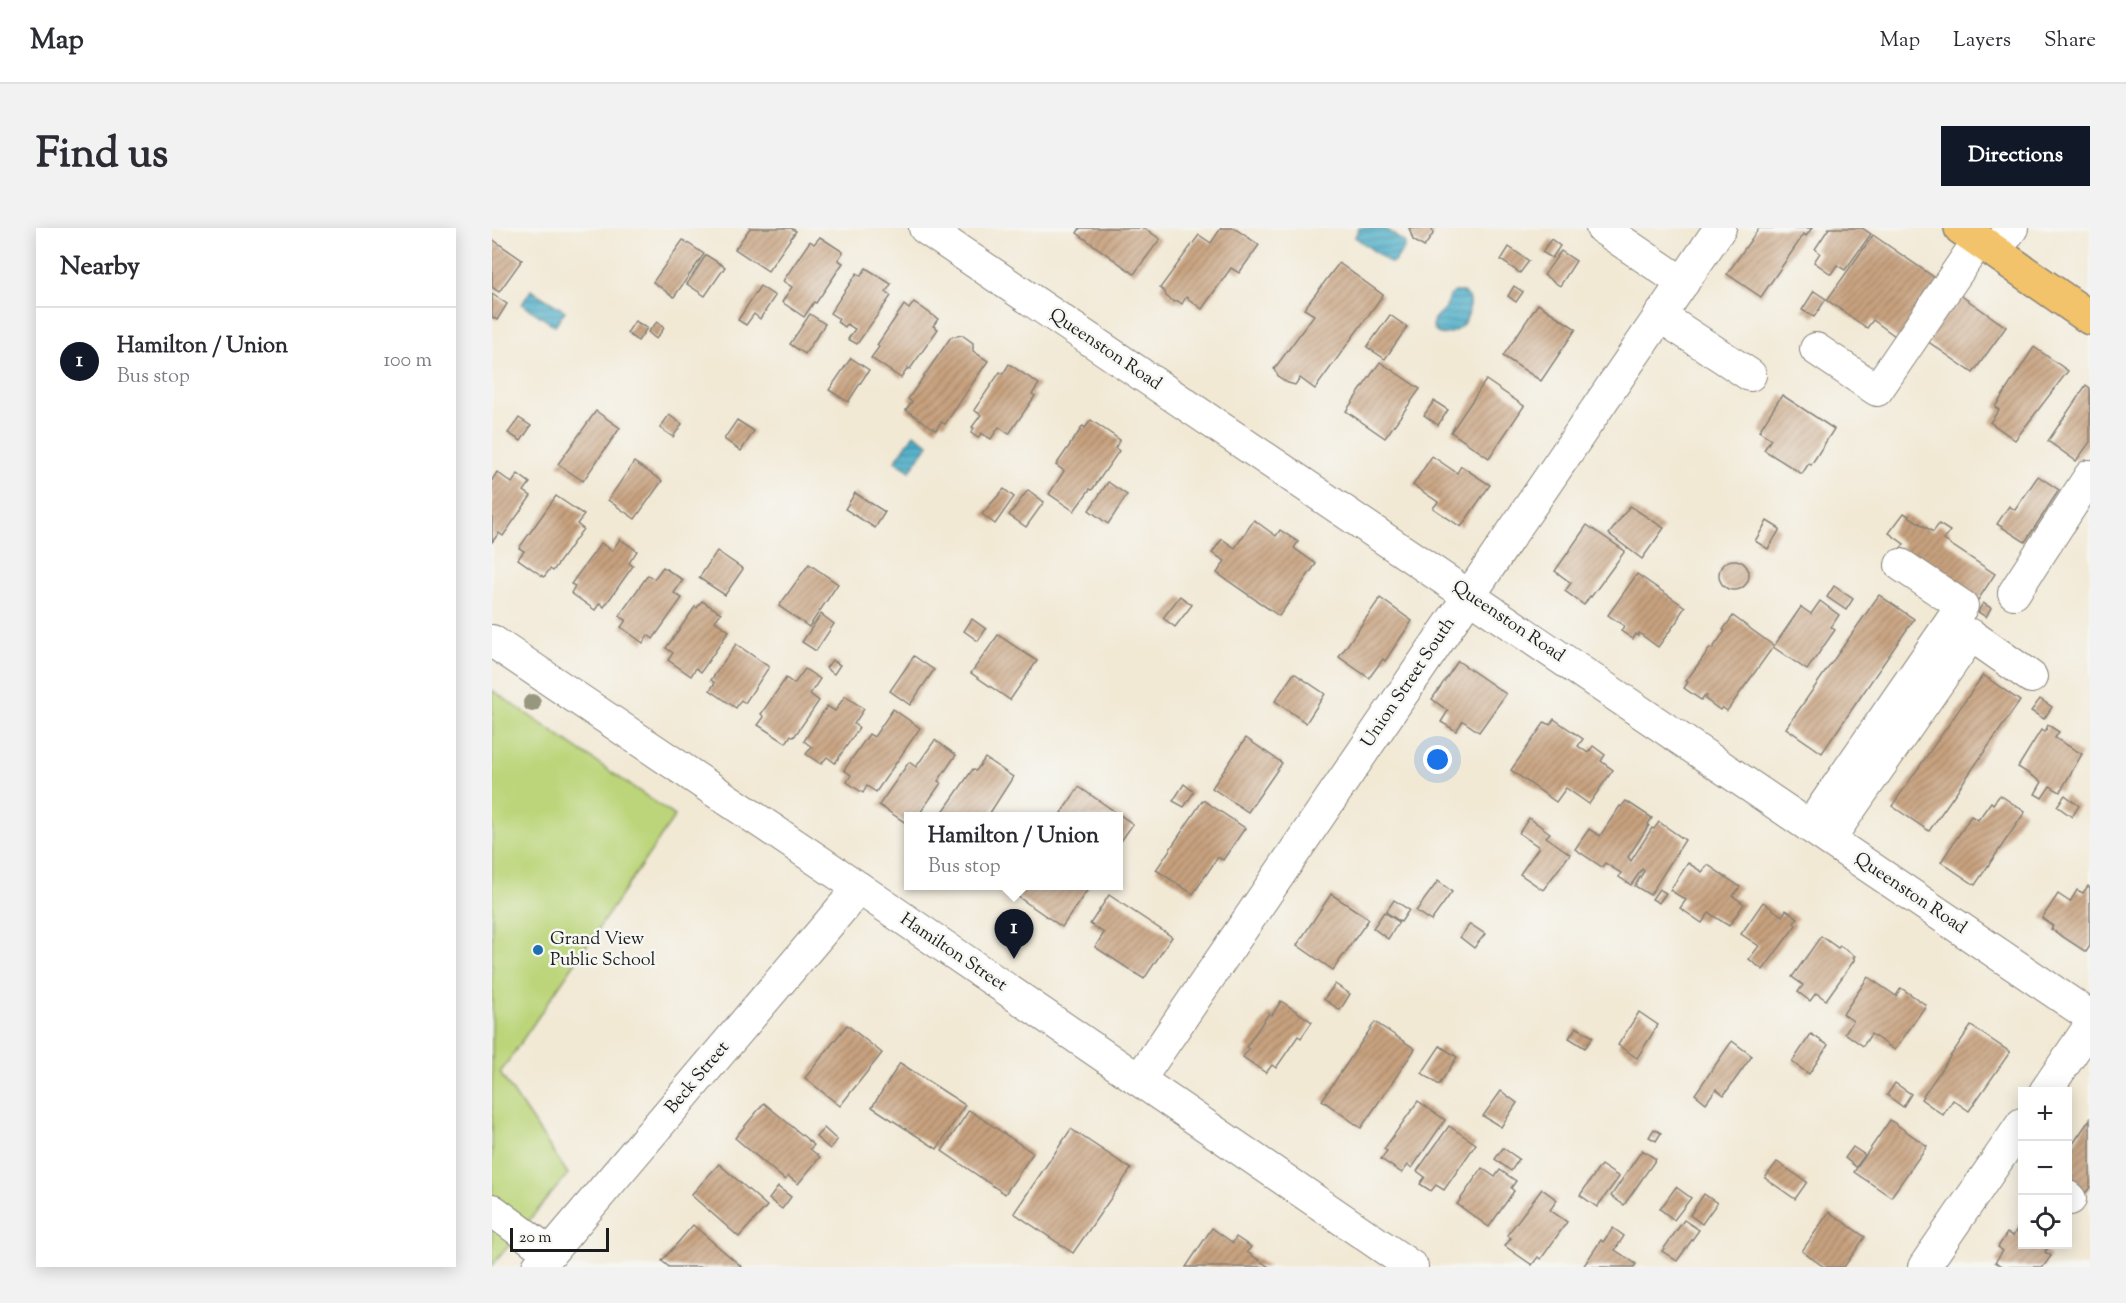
<!DOCTYPE html>
<html lang="en">
<head>
<meta charset="utf-8">
<style>
  body { margin:0; font-family:"Sorts Mill Goudy",serif; background:#f2f2f3; color:#2b2b33 }
  .controls { position:absolute; right:18px; bottom:18px; display:grid; overflow:hidden; border-radius:0px; box-shadow:0 3px 15px #0003 }
  .controls button { width:54px; height:54px; display:grid; place-items:center; padding:0; border:0; border-bottom:2px solid #e1e1e2; background:#fff; color:#2b2b33; font:30px sans-serif }
  .scale { position:absolute; left:18px; bottom:15px; width:99px; box-sizing:border-box; padding-left:6px; border:3px solid #1c1c1c; border-top:0; font-size:16px; line-height:21px; white-space:nowrap; color:#1c1c1c; -webkit-text-stroke:4px #f6f6f2; paint-order:stroke }
  .you { position:absolute; left:946px; top:532px; width:21px; height:21px; margin:-15px; border:4px solid #fff; border-radius:50%; background:#1a73e8; box-shadow:0 0 0 9px #1a73e833 }
  .badge { display:grid; place-items:center; width:39px; height:39px; border-radius:50%; background:#111827; color:#fff; font-size:20px; font-weight:700 }
  .pin { position:absolute; translate:-50% -50px; filter:drop-shadow(0 2px 3px #0008) }
  .pin::after { content:''; position:absolute; top:32px; width:21px; height:18px; background:inherit; clip-path:polygon(0 0,100% 0,50% 100%) }
  .popup { position:absolute; left:412px; top:584px; width:219px; height:78px; box-sizing:border-box; display:grid; place-content:center; border-radius:0px; background:#fff; filter:drop-shadow(0 2px 4px #0005); font-size:20px; white-space:nowrap; color:#7c7c81 }
  .popup b { font-size:22px; color:#2b2b33 }
  .popup::after { content:''; position:absolute; left:50%; top:100%; margin-left:-12px; border:12px solid transparent; border-top-color:#fff }
  .list { margin:0; padding:0; list-style:none }
  h2 { display:flex; justify-content:space-between; align-items:center; height:78px; margin:0; padding:0 24px; font-size:26px }
  h2 small { font-size:20px; font-weight:400; color:#7c7c81 }
  .list li { display:grid; grid-template-columns:39px 1fr auto; gap:18px; align-items:center; box-sizing:border-box; height:108px; padding:0 24px; border-top:2px solid #e1e1e2 }
  .list b { display:block; font-size:22px; white-space:nowrap }
  .list p { margin:0; font-size:20px; white-space:nowrap; color:#7c7c81 }
  .list em { font-size:20px; font-style:normal; color:#7c7c81 }
  .icon { flex:none; width:33px; height:33px; fill:none; stroke:currentColor; stroke-width:2; stroke-linecap:round; stroke-linejoin:round }
  .map { position:relative; flex:none; width:1598px; height:1039px; overflow:hidden; border-radius:0px }
  header { display:flex; align-items:center; gap:36px; box-sizing:border-box; height:84px; padding:0 30px; background:#fff; border-bottom:2px solid #e1e1e2 }
  header strong { font-size:28px }
  nav { display:flex; gap:33px; margin-inline-start:auto; font-size:21px }
  .intro { display:flex; align-items:center; justify-content:space-between; box-sizing:border-box; height:144px; padding:0 36px }
  h1 { margin:0; font-size:42px }
  .button { padding:15px 27px; border-radius:0px; background:#111827; color:#fff; font-size:21px; font-weight:700 }
  main { display:flex; gap:36px; padding:0 36px }
  aside { flex:1; background:#fff; border-radius:0px; box-shadow:0 3px 15px #0003 }
  .map>svg:first-child { display:block }
  .green { fill:#bcd57a; stroke:#6c784b; stroke-width:1.5 }
  .water { fill:url(#water-rules); stroke:#316471; stroke-width:1.5 }
  .building { fill:url(#building-hatch) }
  .lines { fill:none; stroke-linecap:round; stroke-linejoin:round }
  .minor-casing { stroke:#878278; stroke-width:34 }
  .major-casing { stroke:#878278; stroke-width:36 }
  .minor { stroke:#fff; stroke-width:32 }
  .major { stroke:#f2c36a; stroke-width:33 }
  .tree { fill:#97977f }
  .poi-dot { fill:#1f6fb2; stroke:#f6f6f2; stroke-width:2 }
  .labels { text-anchor:middle; dominant-baseline:central; stroke-width:5; stroke-linejoin:round; paint-order:stroke }
  .street-label { font-size:18px; fill:#1c1c1c; stroke:#f6f6f2 }
  .poi-label { font-size:18px; fill:#1c1c1c; stroke:#f6f6f2; text-anchor:start }
</style>
</head>
<body>
<header>
<strong>Map</strong>
<nav><a>Map</a><a>Layers</a><a>Share</a></nav>
</header>
<div class="intro"><h1>Find us</h1><a class="button">Directions</a></div>
<main>
<aside>
<h2>Nearby<small></small></h2>
<ul class="list">
<li><span class="badge">1</span><div><b>Hamilton / Union</b><p>Bus stop</p></div><em>100 m</em></li>
</ul>
</aside>
<div class="map">
<svg width="1598" height="1039" viewBox="0 0 1598 1039">
  <defs>
    <pattern id="water-rules" width="6" height="5" patternUnits="userSpaceOnUse" patternTransform="scale(1.5)"><rect width="6" height="5" fill="#46abc6"/><path d="M0 2.5h6" fill="none" stroke="#3a8aa0"/></pattern>
    <pattern id="building-hatch" width="6" height="6" patternUnits="userSpaceOnUse" patternTransform="scale(1.5)"><rect width="6" height="6" fill="#c8a27f"/><path d="M-1 1l2-2M0 6l6-6M5 7l2-2" fill="none" stroke="#a28367"/></pattern>
  </defs>
  <rect width="100%" height="100%" fill="#f6f6f2"/>
  <filter id="ink" filterUnits="userSpaceOnUse"><feTurbulence type="fractalNoise" baseFrequency=".0167" numOctaves="2"/><feDisplacementMap in="SourceGraphic" scale="12" xChannelSelector="R" yChannelSelector="G"/><feConvolveMatrix kernelMatrix="1 2 1 2 8 2 1 2 1" color-interpolation-filters="sRGB"/></filter>
  <filter id="wash" filterUnits="userSpaceOnUse"><feTurbulence type="fractalNoise" baseFrequency=".008" numOctaves="4" result="noise"/><feDisplacementMap in="SourceGraphic" scale="24" xChannelSelector="R" yChannelSelector="G"/><feGaussianBlur stdDeviation="1.35" result="paint"/><feColorMatrix in="noise" values="0 0 0 0 0 0 0 0 0 0 0 0 0 0 0 0 0 1.4 0 .05"/><feComposite in="paint" operator="in"/></filter>
  <g filter="url(#wash)">
    <rect width="100%" height="100%" fill="#f2e9d5"/>
    <g class="green">
      <path d="M0 462 183 588 8 845 76 946 33 997 0 974Z"/>
      <path d="M0 993 22 1011 0 1038Z"/>
    </g>
    <g class="water">
      <path d="M867 0H892L913 15V19L902 34 898 35 863 9Z"/>
      <path d="M39 62 73 83 63 98 30 76Z"/>
      <path d="M963 64H971L976 69C986 102 939 120 941 94 942 87 950 86 953 81 956 77 956 72 957 68Z"/>
      <path d="M422 206 437 216 418 243 403 233Z"/>
    </g>
    <g id="blocks">
      <g class="building">
        <path d="M258 0H299L304 3 276 43 243 21Z"/>
        <path d="M588 0H652L668 11 642 46 585 5Z"/>
        <path d="M729 0H742L767 17 747 45 739 40 710 81 694 69 690 76 686 73 682 74 674 68 673 64 668 60 707 7 719 15Z"/>
        <path d="M917 0H940L941 6 932 19 921 12Z"/>
        <path d="M1267 0H1320L1314 8 1312 6 1269 69 1235 46Z"/>
        <path d="M1337 0H1370L1379 6 1353 42 1345 37 1339 46 1322 34 1328 25 1323 21Z"/>
        <path d="M1381 7 1449 54 1410 113 1381 92 1375 100 1335 72Z"/>
        <path d="M328 9 351 24 346 32 351 35 324 75 322 74 312 89 290 74 300 59 291 53 318 13 322 16Z"/>
        <path d="M0 11 30 32 7 64 0 59Z"/>
        <path d="M1059 11 1068 18 1060 30 1050 24Z"/>
        <path d="M191 12 212 26 182 69 161 54Z"/>
        <path d="M1017 19 1037 33 1028 45 1009 32Z"/>
        <path d="M1069 23 1084 33 1068 58 1052 47Z"/>
        <path d="M214 27 233 39 213 68 195 56Z"/>
        <path d="M847 35 891 67 823 161 808 150 803 157 796 155 787 149 782 141 822 87 812 81Z"/>
        <path d="M374 40 399 56 394 64 399 68 365 116 356 111 363 101 355 96 353 99 345 94 347 91 338 85 365 45 369 48Z"/>
        <path d="M268 58 283 68 268 91 262 86 254 97 246 92Z"/>
        <path d="M1022 58 1031 64 1024 74 1016 68Z"/>
        <path d="M1461 62 1514 99 1481 145 1428 108Z"/>
        <path d="M1322 63 1334 71 1322 89 1310 82Z"/>
        <path d="M0 66 15 76 5 92 0 89Z"/>
        <path d="M422 74 446 91 441 98 446 101 418 141 416 140 409 150 379 130 387 119 385 117 412 77 417 81Z"/>
        <path d="M1046 76 1084 101 1049 153 1011 128Z"/>
        <path d="M318 86 333 96 313 126 298 116Z"/>
        <path d="M898 87 915 99 893 131 875 119Z"/>
        <path d="M143 93 155 100 146 113 135 105Z"/>
        <path d="M165 94 172 100 164 111 156 104Z"/>
        <path d="M470 107 481 115V123L496 133 453 196 449 194 444 202 414 182 420 174 416 171 459 109Z"/>
        <path d="M1542 119 1576 143 1523 212 1498 194 1507 182 1503 179Z"/>
        <path d="M359 130 377 142 356 174 337 162Z"/>
        <path d="M888 134 928 161 893 210 854 183Z"/>
        <path d="M517 136 547 156 540 166 543 168 517 206 507 199 499 211 489 205 486 210 479 205 482 200 480 199 489 187 482 182 508 144 511 146Z"/>
        <path d="M994 152 1032 178 997 230 959 204Z"/>
        <path d="M1594 157 1598 160V214L1584 233 1556 213Z"/>
        <path d="M1290 167 1342 201 1319 237 1317 235 1310 246 1272 222 1279 211 1267 203Z"/>
        <path d="M942 173 956 182 946 197 932 187Z"/>
        <path d="M104 183 128 200 91 253 66 236Z"/>
        <path d="M177 187 190 196 181 209 168 200Z"/>
        <path d="M27 190 39 198 29 213 16 205Z"/>
        <path d="M245 192 262 203 249 223 232 211Z"/>
        <path d="M599 192 628 212 623 220 627 223 600 262 598 261 582 283 557 266 572 243 564 237 591 198 593 200Z"/>
        <path d="M940 228 965 245 969 238 998 257 969 299 941 280 946 274 921 257Z"/>
        <path d="M142 234 170 253 143 291 116 272Z"/>
        <path d="M5 244 20 255 26 246 38 255 32 263 39 268 11 308 7 305 0 314V252Z"/>
        <path d="M1546 248 1567 262 1533 314 1505 296 1517 278 1523 282Z"/>
        <path d="M616 254 635 267 616 296 597 282Z"/>
        <path d="M512 261 522 269 503 296 490 286Z"/>
        <path d="M536 262 552 274 534 299 517 287Z"/>
        <path d="M363 265 393 284 383 300 353 281Z"/>
        <path d="M64 268 92 287 85 296 91 301 61 343 58 341 52 349 26 331 32 323 27 320Z"/>
        <path d="M1138 278 1172 300 1150 331 1117 306Z"/>
        <path d="M1412 285 1441 304 1447 296 1458 303 1452 312 1503 346 1486 372 1409 320 1412 316 1397 305Z"/>
        <path d="M762 292 784 308 788 302 806 314 802 320 824 336 787 388 725 345 733 333 720 325 730 311 743 320Z"/>
        <path d="M1275 293 1288 301 1276 321 1263 313Z"/>
        <path d="M1095 297 1133 323 1099 369 1098 368 1092 377 1073 363 1079 355 1063 343Z"/>
        <path d="M128 311 145 323 137 335 141 338 112 379 108 375 103 382 79 365 83 358 79 356 109 315 120 323Z"/>
        <path d="M225 323 251 341 233 367 207 350Z"/>
        <circle cx="1242" cy="347" r="15"/>
        <path d="M317 336 346 356 317 399 287 378Z"/>
        <path d="M171 339 191 352 182 365 190 370 161 411 156 407 151 415 129 399 134 392 127 388 156 347 162 351Z"/>
        <path d="M1145 346 1193 379 1187 388 1188 389 1166 419 1147 405 1146 408 1144 406 1141 411 1129 403 1132 398 1116 387Z"/>
        <path d="M1342 358 1361 371 1354 382 1335 369Z"/>
        <path d="M1387 367 1422 391 1330 525 1294 500Z"/>
        <path d="M688 368 700 377 683 399 671 390Z"/>
        <path d="M888 370 920 393 893 433 891 431 877 450 847 429Z"/>
        <path d="M210 373 229 385 223 393 237 403 209 444 204 440 199 448 176 432 181 425 174 420 203 379 205 380Z"/>
        <path d="M1328 373 1347 387 1339 399 1343 402 1315 442 1281 419 1235 483 1230 479 1228 482 1213 471 1215 468 1213 467 1209 472 1192 460 1196 454 1194 453 1218 420 1220 421 1233 403 1231 402 1241 388 1282 418 1309 379 1319 386Z"/>
        <path d="M1491 375 1499 380 1494 389 1486 384Z"/>
        <path d="M329 386 342 396 324 423 310 414Z"/>
        <path d="M480 391 494 401 486 413 472 403Z"/>
        <path d="M506 407 545 433 518 472 479 445Z"/>
        <path d="M244 416 277 439 253 475 249 472 244 480 218 462 223 455 219 452Z"/>
        <path d="M422 428 442 442 418 477 398 463Z"/>
        <path d="M340 432 348 437 342 446 334 440Z"/>
        <path d="M966 433 1014 466 987 504 971 493 964 503 949 494 956 483 940 471Z"/>
        <path d="M313 441 328 451 318 466 327 473 302 509 299 507 294 515 266 497 272 489 269 486 294 450 302 456Z"/>
        <path d="M802 445 833 466 814 495 783 473Z"/>
        <path d="M1491 447 1528 473 1437 603 1400 578Z"/>
        <path d="M353 468 372 481 362 496 367 500 343 535 335 529 329 536 314 526 320 519 312 513 335 478 343 483Z"/>
        <path d="M1548 471 1560 479 1552 491 1539 483Z"/>
        <path d="M401 481 428 500 384 564 375 558 371 565 355 554 359 547 352 542 377 506 382 509Z"/>
        <path d="M1062 491 1091 511 1086 518 1096 525 1101 518 1113 527 1109 533 1121 542 1097 576 1074 560 1064 574 1019 542 1053 494 1058 497Z"/>
        <path d="M1556 497 1567 504 1563 510 1590 526 1568 564 1558 558 1550 570 1543 566 1550 554 1526 539 1549 502 1553 504Z"/>
        <path d="M754 510 790 535 756 584 720 560Z"/>
        <path d="M443 512 464 527 446 553 449 555 426 588H417V597L387 577 417 534 424 539Z"/>
        <path d="M493 530 521 549 496 588H448L481 541 484 543Z"/>
        <path d="M692 556 702 564 692 579 681 573Z"/>
        <path d="M587 559 641 596 627 616V588H567Z"/>
        <path d="M1508 567 1533 584 1483 657 1449 634 1479 588 1486 592 1499 574 1501 576Z"/>
        <path d="M1573 567 1587 578 1580 589 1565 578Z"/>
        <path d="M711 572 753 600 731 632 726 629 701 666 664 642Z"/>
        <path d="M1134 573 1160 590 1156 596 1157 597 1136 629 1139 633 1160 600 1162 601 1167 594 1193 612 1158 667 1143 658 1152 643 1150 641 1139 657 1127 649 1129 645 1113 635 1110 639 1083 621 1097 601 1108 608 1128 578 1129 579Z"/>
        <path d="M1037 590 1058 605 1054 609 1078 626 1051 662 1028 646 1047 619 1027 605Z"/>
        <path d="M1196 635 1210 644 1216 637 1248 659 1241 668 1252 676 1237 698 1217 685 1210 695 1188 680 1194 672 1178 662Z"/>
        <path d="M946 653 960 664 939 693 924 683Z"/>
        <path d="M519 658H598L570 699 516 662Z"/>
        <path d="M1596 658 1598 660V718L1594 724 1559 701 1561 698 1550 690 1566 666 1578 674 1585 662 1591 665Z"/>
        <path d="M1167 661 1174 665 1167 675 1160 671Z"/>
        <path d="M839 666 877 691 841 742 805 717Z"/>
        <path d="M617 667 680 709 652 751 603 719 612 705 598 696Z"/>
        <path d="M902 672 917 682 909 694 894 684Z"/>
        <path d="M1271 674 1290 688 1294 682 1306 690 1302 695 1304 697 1271 742 1257 731 1267 718 1249 706Z"/>
        <path d="M892 684 907 694 896 711 881 700Z"/>
        <path d="M978 696 993 706 982 720 968 709Z"/>
        <path d="M1329 708 1346 720 1348 718 1363 728 1361 730 1363 731 1334 772 1324 765 1318 773 1306 764 1311 757 1300 749Z"/>
        <path d="M1376 749 1404 768 1409 760 1434 777 1403 822 1379 806 1371 818 1353 805 1361 793 1351 786Z"/>
        <path d="M843 756 858 766 848 782 832 771Z"/>
        <path d="M789 773 820 794 809 810 806 808 784 840 780 837 774 845 751 829 757 821 754 819 777 785 780 787Z"/>
        <path d="M1147 784 1166 797 1145 830 1126 817Z"/>
        <path d="M883 794 923 821 869 900 830 872Z"/>
        <path d="M355 797 390 825 348 878 313 850Z"/>
        <path d="M1479 798 1518 824 1477 883 1461 872 1451 887 1429 871Z"/>
        <path d="M1084 799 1101 809 1093 820 1077 810Z"/>
        <path d="M1319 806 1336 817 1317 846 1300 834Z"/>
        <path d="M1240 813 1260 828 1232 867 1224 861 1214 875 1203 866Z"/>
        <path d="M948 818 965 829 947 857 930 845Z"/>
        <path d="M408 835 473 877 445 921 380 879Z"/>
        <path d="M1403 855 1419 866 1411 879 1395 867Z"/>
        <path d="M1009 863 1025 875 1009 899 991 888Z"/>
        <path d="M926 873 953 892 920 940 916 937 910 945 889 931 895 923 892 921Z"/>
        <path d="M272 875 322 917 318 921 328 929 306 956 296 948 293 952 243 910Z"/>
        <path d="M477 882 541 925 513 966 450 923Z"/>
        <path d="M1598 891V959L1593 966 1576 953V923Z"/>
        <path d="M1398 892 1435 918 1399 969 1362 944Z"/>
        <path d="M957 898 984 916 952 962 944 957 939 963 928 956 933 949 925 943Z"/>
        <path d="M332 900 345 912 338 921 324 909Z"/>
        <path d="M579 901 639 941 581 1025 522 985Z"/>
        <path d="M1162 901 1169 905 1164 913 1157 909Z"/>
        <path d="M1361 919 1373 927 1364 939 1353 930Z"/>
        <path d="M1011 920 1027 931 1019 943 1003 931Z"/>
        <path d="M1150 922 1164 931 1132 977 1119 968Z"/>
        <path d="M1285 934 1315 954 1303 971 1273 950Z"/>
        <path d="M227 936 275 978 247 1009 199 967Z"/>
        <path d="M1109 937 1127 949 1105 979 1088 967Z"/>
        <path d="M990 940 1003 949 1008 942 1024 953 1019 960 1022 963 997 999 965 976Z"/>
        <path d="M286 959 299 969 290 981 277 971Z"/>
        <path d="M1184 959 1199 970 1182 992 1168 981Z"/>
        <path d="M1050 961 1065 972 1058 982 1075 994 1049 1031 1046 1029 1040 1037 1013 1018 1019 1010 1015 1007Z"/>
        <path d="M1212 966 1225 975 1210 996 1198 987Z"/>
        <path d="M1337 984 1373 1009 1352 1039H1332L1310 1023Z"/>
        <path d="M1192 992 1207 1002 1185 1033 1170 1023Z"/>
        <path d="M1530 993V1016H1558L1553 1024 1559 1028 1551 1039H1512L1503 1034 1511 1023 1506 1019 1515 1005 1521 1008Z"/>
        <path d="M201 997 250 1039H177L170 1033Z"/>
        <path d="M720 1000 741 1015 744 1009 759 1019 755 1024 777 1039H694Z"/>
        <path d="M1121 1000 1132 1008 1123 1022 1144 1036 1142 1039H1091L1109 1012 1111 1014Z"/>
      </g>
    </g>
  </g>
  <g filter="url(#ink)">
    <use href="#blocks" fill-opacity="0" stroke="#878278" stroke-width="1.5"/>
    <g class="lines">
      <defs>
        <g id="minor">
          <path d="M433 0 1598 788"/>
          <path d="M1110 0 1191 55"/>
          <path d="M1503 23 1520 0"/>
          <path d="M1168 88 1258 147"/>
          <path d="M1324 121 1385 162 1487 12"/>
          <path d="M1522 365 1598 248"/>
          <path d="M0 413 367 660 920 1039"/>
          <path d="M1318 598 1470 378 1409 337"/>
          <path d="M1338 612 1337 611 1479 407 1539 449"/>
          <path d="M647 852 1228 0"/>
          <path d="M1553 864 1598 798"/>
          <path d="M1576 969 1578 971"/>
          <path d="M0 982 58 1025"/>
          <path d="M46 1039 367 660"/>
          <path d="M1432 1039 1530 896"/>
        </g>
        <path id="major" d="M1469 0 1598 90"/>
      </defs>
      <use href="#minor" class="minor-casing"/>
      <use href="#major" class="major-casing"/>
      <use href="#minor" class="minor"/>
      <use href="#major" class="major"/>
    </g>
    <circle class="tree" cx="40" cy="475" r="9"/>
  </g>
  <circle class="poi-dot" cx="46" cy="722" r="6"/>
  <g class="labels">
    <g class="street-label">
      <text transform="translate(613 122) rotate(34)">Queenston Road</text>
      <text transform="translate(1016 394) rotate(34)">Queenston Road</text>
      <text transform="translate(917 455) rotate(-56)">Union Street South</text>
      <text transform="translate(1418 666) rotate(34)">Queenston Road</text>
      <text transform="translate(461 725) rotate(34)">Hamilton Street</text>
      <text transform="translate(206 850) rotate(-50)">Beck Street</text>
    </g>
    <g class="poi-label">
      <text x="58" y="712">Grand View<tspan x="58" dy="21">Public School</tspan></text>
    </g>
  </g>
</svg>
<div class="controls">
<button>+</button>
<button>−</button>
<button><svg class="icon" aria-label="locate" viewBox="0 0 24 24"><circle cx="12" cy="12" r="6"/><path d="M12 2v4M12 18v4M2 12h4M18 12h4"/></svg></button>
</div>
<div class="scale">20 m</div>
<div class="you"></div>
<div class="pin badge" style="left:522px;top:731px">1</div>
<div class="popup"><b>Hamilton / Union</b>Bus stop</div>
</div>
</main>
</body>
</html>
